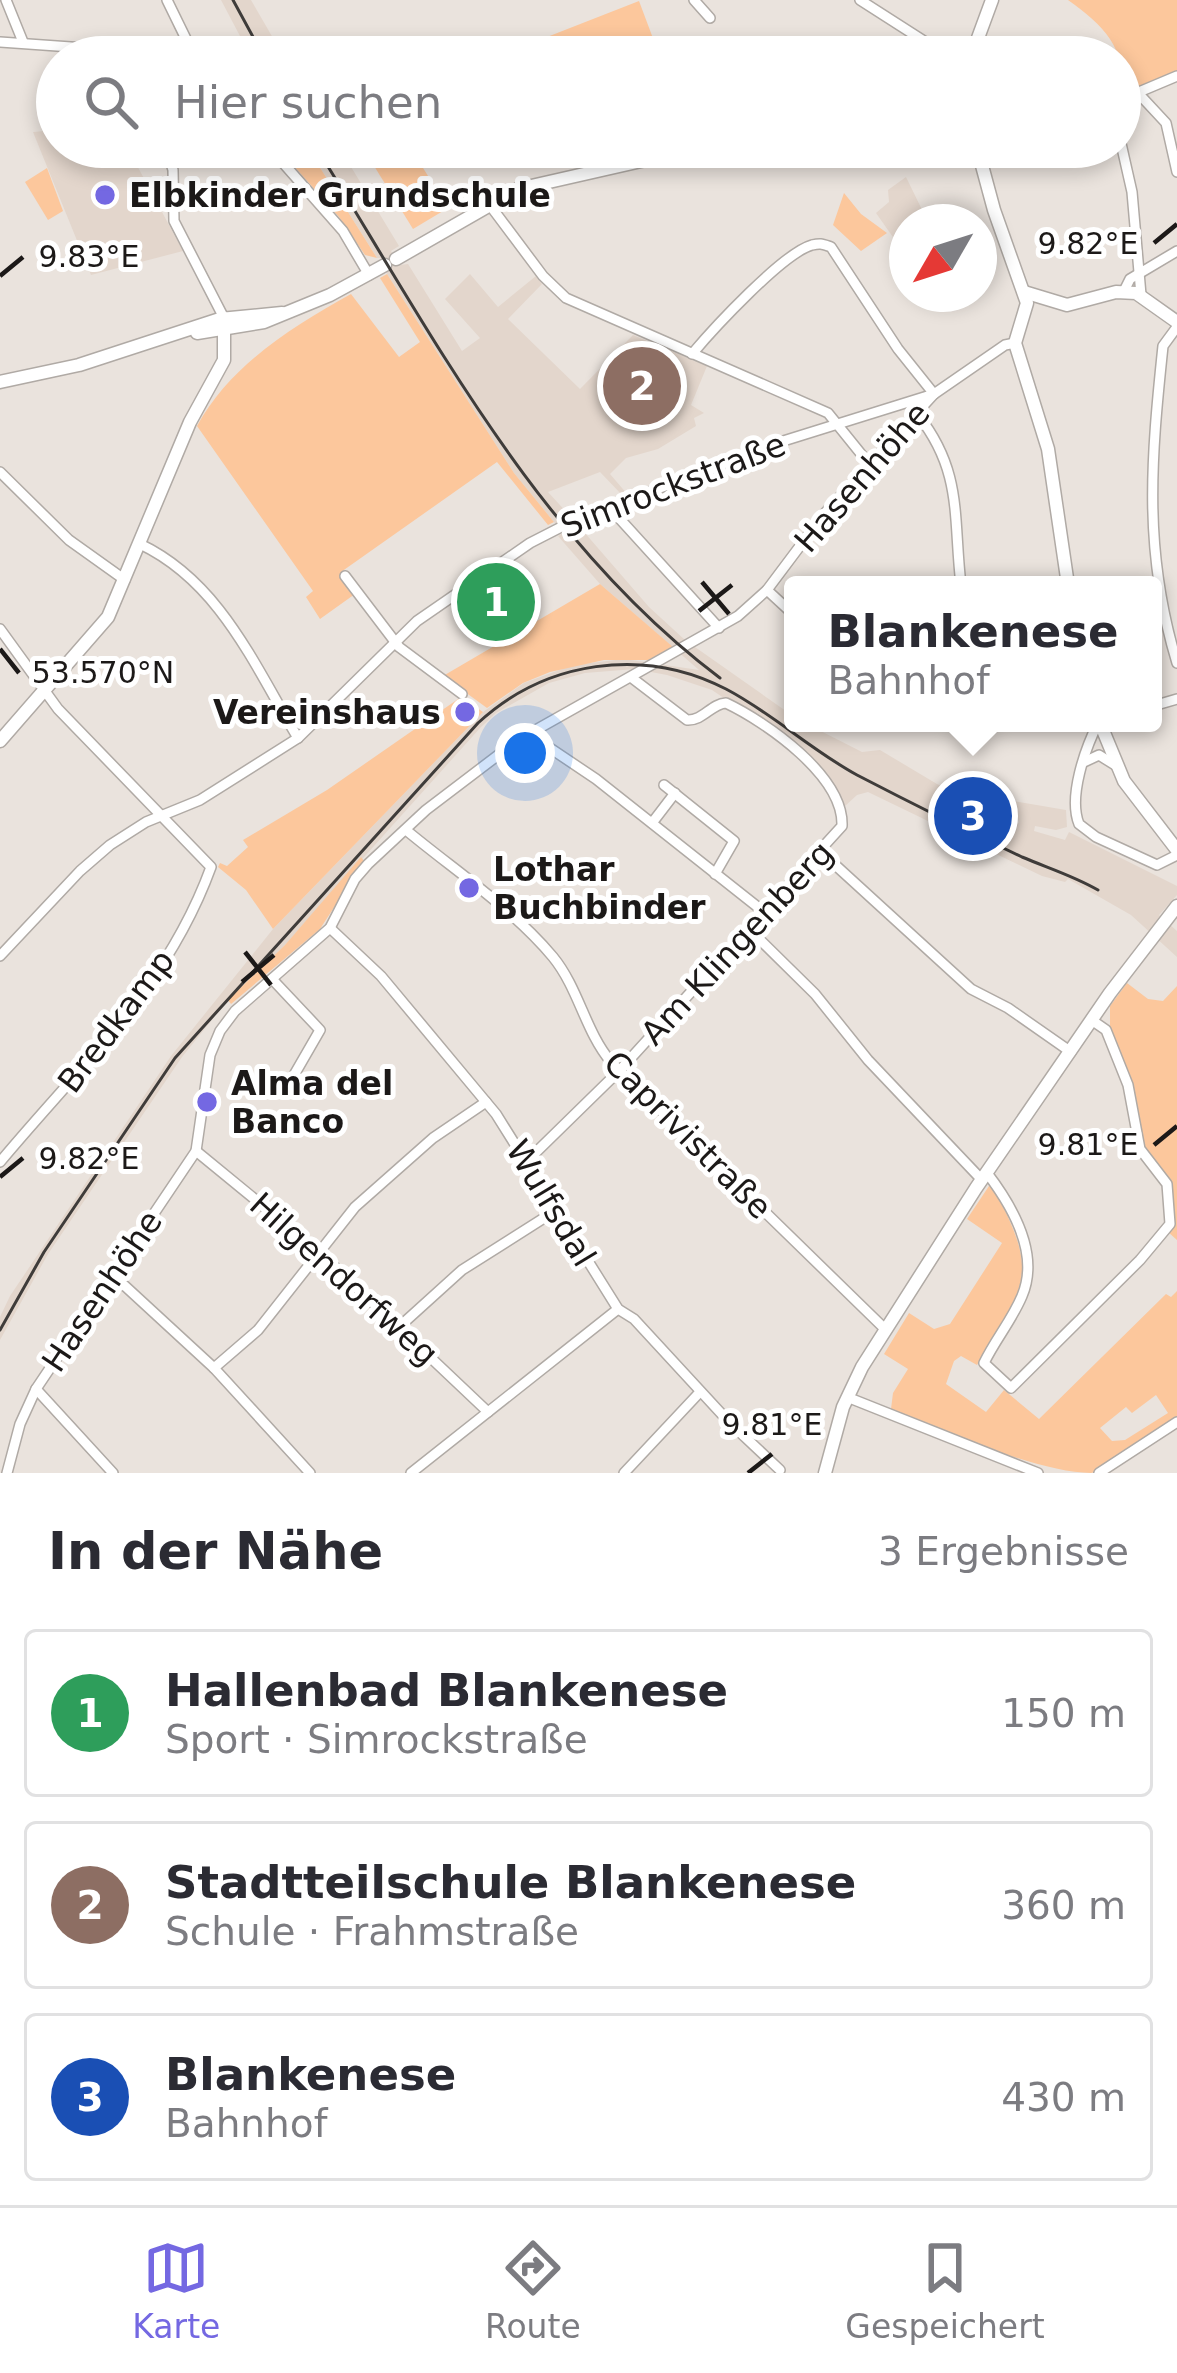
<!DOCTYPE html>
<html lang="de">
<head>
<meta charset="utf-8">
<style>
  body { margin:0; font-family:"DejaVu Sans",sans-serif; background:#f2f2f3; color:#2b2b33 }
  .compass { position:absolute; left:889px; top:204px; width:108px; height:108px; border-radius:50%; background:#fff; box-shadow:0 6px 18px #0003; rotate:231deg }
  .you { position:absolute; left:525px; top:753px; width:42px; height:42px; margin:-30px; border:9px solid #fff; border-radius:50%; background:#1a73e8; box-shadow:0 0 0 18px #1a73e833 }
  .badge { display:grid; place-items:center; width:78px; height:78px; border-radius:50%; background:#7468e2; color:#fff; font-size:39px; font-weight:700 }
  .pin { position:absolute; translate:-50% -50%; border:6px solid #fff; box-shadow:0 3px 12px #0006 }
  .popup { position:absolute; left:784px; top:576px; width:378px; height:156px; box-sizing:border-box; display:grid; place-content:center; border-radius:12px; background:#fff; filter:drop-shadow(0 3px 9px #0005); font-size:39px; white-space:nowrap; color:#7c7c81 }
  .popup b { font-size:45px; color:#2b2b33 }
  .popup::after { content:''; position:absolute; left:50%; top:100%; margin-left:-24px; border:24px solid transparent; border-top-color:#fff }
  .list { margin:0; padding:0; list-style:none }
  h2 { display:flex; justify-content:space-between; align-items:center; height:156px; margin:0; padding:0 48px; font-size:51px }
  h2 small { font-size:39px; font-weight:400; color:#7c7c81 }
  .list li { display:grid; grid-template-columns:78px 1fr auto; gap:36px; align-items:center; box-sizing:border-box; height:168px; margin:0 24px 24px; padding:0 24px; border:3px solid #e1e1e2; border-radius:12px }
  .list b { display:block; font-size:45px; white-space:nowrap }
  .list p { margin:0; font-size:39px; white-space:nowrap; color:#7c7c81 }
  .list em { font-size:39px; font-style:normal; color:#7c7c81 }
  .icon { flex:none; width:66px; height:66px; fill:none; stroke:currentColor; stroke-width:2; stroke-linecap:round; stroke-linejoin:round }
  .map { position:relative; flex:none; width:1177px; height:1473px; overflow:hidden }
  .search { position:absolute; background:#fff; box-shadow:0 6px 18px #0003; left:36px; right:36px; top:36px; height:132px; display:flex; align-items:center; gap:30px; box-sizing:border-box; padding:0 42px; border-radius:66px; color:#7c7c81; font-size:45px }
  .sheet { height:732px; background:#fff }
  nav { display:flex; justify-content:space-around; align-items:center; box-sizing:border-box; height:168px; border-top:3px solid #e1e1e2; background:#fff; font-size:33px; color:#7c7c81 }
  nav a { display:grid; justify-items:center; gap:6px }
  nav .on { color:#7468e2 }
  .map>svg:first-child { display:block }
  .built { fill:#e3d6cc }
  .green { fill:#fcc79c; fill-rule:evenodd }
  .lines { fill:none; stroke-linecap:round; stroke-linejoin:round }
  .street-casing { stroke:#b0aaa5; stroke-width:12 }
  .secondary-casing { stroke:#b0aaa5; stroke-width:15 }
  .street { stroke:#fff; stroke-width:9 }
  .secondary { stroke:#fff; stroke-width:12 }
  .tram { stroke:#3f3c3a; stroke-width:3 }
  .ticks { fill:none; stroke:#1c1918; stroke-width:4.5 }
  .poi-dot { fill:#7468e2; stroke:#fff; stroke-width:4.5 }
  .labels { text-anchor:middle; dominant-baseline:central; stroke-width:10; stroke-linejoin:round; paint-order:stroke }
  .poi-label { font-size:33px; font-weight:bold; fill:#1c1918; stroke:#fff; text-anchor:start }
  .street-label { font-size:33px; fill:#1c1918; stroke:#fff }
  .ticks-label { font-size:30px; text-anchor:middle; fill:#1c1918; stroke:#fff; stroke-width:10; stroke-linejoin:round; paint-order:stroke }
</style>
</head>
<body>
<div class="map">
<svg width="1177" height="1473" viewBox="0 0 1177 1473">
  <rect width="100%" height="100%" fill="#eae3dd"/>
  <g class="built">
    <path d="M221 0H251L284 57H251Z"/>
    <path d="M57 130V147H127L183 251 91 275 33 132Z"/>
    <path d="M307 147H339L399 246 391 251 400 265 408 264 462 351 480 338 445 299 470 274 498 307 536 276 542 284 508 319 580 389 633 335 707 366 691 405 704 413 694 418 696 426 658 449 626 458 610 474 628 495 623 496 600 472 548 492 570 516 565 518 573 528 578 525 649 607 685 640 793 716V723H805L862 752 880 750 937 784 1019 823 1013 801 1066 810 1067 827 1056 830 1035 826 1034 831 1065 840 1069 832 1177 886V895L1159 915 1177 931V957L1131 915 1068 879 1065 882 1042 876 868 792 857 795 844 807 815 760 712 690 667 675 635 669 585 673 549 683 496 713 481 727 285 945 228 1000 182 1057 48 1254 0 1340V1317L10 1296 171 1056 273 929 483 712 524 683 573 665 624 659 699 670 600 584 558 536 563 533 514 473 387 274 381 258H377Z"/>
    <path d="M906 177 928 222H907V257L876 213 889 202 888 190Z"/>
  </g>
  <g class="green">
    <path d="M1068 0H1177V72L1122 93C1126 47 1104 26 1068 0Z"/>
    <path d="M639 1 660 57H555L547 37Z"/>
    <path d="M277 147H307L377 258 365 255 339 217Z"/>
    <path d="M393 147H410L448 208 413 229 371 161Z"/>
    <path d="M47 168 63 211 48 220 25 182Z"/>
    <path d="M844 193 861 214 887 233 861 251 833 225Z"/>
    <path d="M387 274 514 473 554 522 548 525 497 462 341 572 355 594 320 619 306 597 313 591 197 426C230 365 292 327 351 294L399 357 420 342 380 278Z"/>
    <path d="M600 584 673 647 648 660H604L550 672 523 683 487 708 443 676Z"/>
    <path d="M461 697 483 712 273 929 246 890 218 867 220 863 227 866 248 847 243 840 327 790Z"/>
    <path d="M361 857 364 861 320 929 231 1004 228 1000 285 945Z"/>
    <path d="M1127 983 1148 999 1163 1001 1177 986V1240L1167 1231V1184L1143 1150 1110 1030V1006Z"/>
    <path d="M991 1183C1040 1276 1028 1279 977 1365L961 1356 954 1361 946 1384 986 1412 1004 1390 1039 1419 1166 1294 1171 1297 1177 1291V1420C1156 1436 1116 1468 1091 1473 1038 1473 940 1429 891 1409L893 1393 908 1369 884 1354 909 1313 934 1329 950 1324 1002 1243 967 1219ZM1156 1395 1168 1413 1125 1440 1112 1441 1100 1428 1126 1407 1132 1413Z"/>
  </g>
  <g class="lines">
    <defs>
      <g id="street">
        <path d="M6 0 23 42"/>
        <path d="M167 0 188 43 187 57"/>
        <path d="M694 0 710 18"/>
        <path d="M860 0 949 57"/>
        <path d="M0 42 128 51 161 57"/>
        <path d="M1139 94 1166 123 1177 172"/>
        <path d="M1120 100 1177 76"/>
        <path d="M1120 139 1132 192 1141 295"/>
        <path d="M166 147 173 170 174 221 224 318"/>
        <path d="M269 147 343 231 369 275"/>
        <path d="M489 204 543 276 566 298 828 413 870 465"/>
        <path d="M1124 291 1130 279 1177 251"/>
        <path d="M1177 327 1163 346C1151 460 1143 551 1177 663"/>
        <path d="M692 354C713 329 783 253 812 245 821 243 822 244 831 247L898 349 934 394"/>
        <path d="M918 415C963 472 953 517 961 585"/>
        <path d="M0 472 69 540 125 580"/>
        <path d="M609 507 719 628"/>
        <path d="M140 544C220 582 254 665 298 738"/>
        <path d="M345 576 399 647 462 694"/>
        <path d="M767 590 793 614"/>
        <path d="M0 629 58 709 211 867C167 988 80 1066 0 1162"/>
        <path d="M1153 706 1177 699"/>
        <path d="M1098 723C1085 749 1068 797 1079 824L1096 837 1157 865 1177 855"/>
        <path d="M529 734 596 779 764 912"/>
        <path d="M1084 762 1099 755 1115 765"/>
        <path d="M664 785 734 841 715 874"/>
        <path d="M652 823 675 793"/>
        <path d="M406 830C454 870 512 908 553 957 579 989 585 1031 611 1062L886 1330"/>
        <path d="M821 852 971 989 1008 1008 1071 1052"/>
        <path d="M330 928 381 976 496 1114 618 1309 634 1319 729 1422 780 1470"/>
        <path d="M749 929 815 994 868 1060 982 1180"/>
        <path d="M0 956 80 871 110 845 146 822 200 800 298 738 417 621 530 543 571 522 780 442 934 394"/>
        <path d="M272 979 320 1030 290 1082 297 1088"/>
        <path d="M196 1151 318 1251 488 1412"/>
        <path d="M526 1162 620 1070 842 826C844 776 766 722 726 703 711 704 703 721 687 720L632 678"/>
        <path d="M987 1173C1013 1207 1040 1254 1022 1296 1012 1320 995 1340 984 1363L1011 1388 1140 1260 1170 1224 1167 1184 1140 1149 1128 1085 1106 1030 1093 1021"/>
        <path d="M113 1275 214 1368 310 1473"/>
        <path d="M399 1327 462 1270 555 1211"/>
        <path d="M214 1368 258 1330 355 1207 433 1138 486 1102"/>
        <path d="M36 1389 113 1473"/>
        <path d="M847 1397 1038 1473"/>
        <path d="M7 1473 20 1424 36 1389 196 1151 210 1055 220 1031 235 1011 330 928 355 879 368 864 426 810 518 740 738 616 767 590 824 514 934 394 1005 345 1015 343"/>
        <path d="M411 1473 618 1309"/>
        <path d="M624 1473 700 1392"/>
        <path d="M1099 1473 1177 1422"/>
      </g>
      <g id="secondary">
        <path d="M971 57 992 0"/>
        <path d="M977 147 994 210 1027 303 1015 343 1048 449 1068 585"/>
        <path d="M396 259 518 189 703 147"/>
        <path d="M1024 292 1067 305 1116 292 1136 293 1177 322"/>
        <path d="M197 333 264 322 330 295 385 265"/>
        <path d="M0 382 79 365 220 319 282 313"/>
        <path d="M1100 723 1124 781 1177 850"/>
        <path d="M0 741 108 617 190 422 224 360V318"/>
        <path d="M825 1473 843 1407 862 1367 976 1188 1110 993 1177 906"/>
      </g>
    </defs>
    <use href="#street" class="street-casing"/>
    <use href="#secondary" class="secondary-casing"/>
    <use href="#street" class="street"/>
    <use href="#secondary" class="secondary"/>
    <g class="tram">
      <path d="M233 0 264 57"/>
      <path d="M316 147C433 336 539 542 720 678"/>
      <path d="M0 1330 44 1252 175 1058 478 723C545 661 643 646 726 689 772 713 811 750 857 775 911 803 967 831 1022 857 1048 868 1074 876 1098 890"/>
    </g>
  </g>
  <path class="ticks" d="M1154 243 1177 224M0 276 23 257M702 582 729 614M699 611 732 585M0 649 19 673M245 952 271 985M242 982 274 955M1154 1145 1177 1126M0 1177 23 1158M748 1473 772 1454"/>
  <g class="poi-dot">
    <circle cx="105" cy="195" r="12"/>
    <circle cx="465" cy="712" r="12"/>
    <circle cx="469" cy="888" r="12"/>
    <circle cx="207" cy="1102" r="12"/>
  </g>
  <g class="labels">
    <g class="poi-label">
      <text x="129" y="195">Elbkinder Grundschule</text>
      <text x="441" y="712" text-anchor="end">Vereinshaus</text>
      <text x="493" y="869">Lothar<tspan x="493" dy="38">Buchbinder</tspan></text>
      <text x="231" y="1083">Alma del<tspan x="231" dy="38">Banco</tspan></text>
    </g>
    <g class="street-label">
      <text transform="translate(862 477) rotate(-49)">Hasenhöhe</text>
      <text transform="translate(673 485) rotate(-21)">Simrockstraße</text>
      <text transform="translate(737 943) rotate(-47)">Am Klingenberg</text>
      <text transform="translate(116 1021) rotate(-53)">Bredkamp</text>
      <text transform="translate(688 1135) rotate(45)">Caprivistraße</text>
      <text transform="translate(551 1203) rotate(59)">Wulfsdal</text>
      <text transform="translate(344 1279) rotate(42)">Hilgendorfweg</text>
      <text transform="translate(102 1291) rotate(-56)">Hasenhöhe</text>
    </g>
  </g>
  <g class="ticks-label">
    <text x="1088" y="254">9.82°E</text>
    <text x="89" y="267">9.83°E</text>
    <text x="103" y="683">53.570°N</text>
    <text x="1088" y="1155">9.81°E</text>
    <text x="89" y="1169">9.82°E</text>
    <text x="772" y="1435">9.81°E</text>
  </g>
</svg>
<svg class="compass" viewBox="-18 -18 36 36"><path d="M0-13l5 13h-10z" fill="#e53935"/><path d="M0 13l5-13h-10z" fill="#7c7c81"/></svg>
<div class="you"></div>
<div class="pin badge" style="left:496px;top:602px;background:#2e9e5b">1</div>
<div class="pin badge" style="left:642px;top:386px;background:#8d6e63">2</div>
<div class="pin badge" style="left:973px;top:816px;background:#1a4fb4">3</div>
<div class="popup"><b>Blankenese</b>Bahnhof</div>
<div class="search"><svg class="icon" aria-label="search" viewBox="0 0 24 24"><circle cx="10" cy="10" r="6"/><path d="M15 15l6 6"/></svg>Hier suchen</div>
</div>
<section class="sheet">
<h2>In der Nähe<small>3 Ergebnisse</small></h2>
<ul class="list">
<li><span class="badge" style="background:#2e9e5b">1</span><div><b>Hallenbad Blankenese</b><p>Sport · Simrockstraße</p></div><em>150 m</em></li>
<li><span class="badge" style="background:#8d6e63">2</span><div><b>Stadtteilschule Blankenese</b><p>Schule · Frahmstraße</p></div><em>360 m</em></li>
<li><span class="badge" style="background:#1a4fb4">3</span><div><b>Blankenese</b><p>Bahnhof</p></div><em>430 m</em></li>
</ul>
</section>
<nav>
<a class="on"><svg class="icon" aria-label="map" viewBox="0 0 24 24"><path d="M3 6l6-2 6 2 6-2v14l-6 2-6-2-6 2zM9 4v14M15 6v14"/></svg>Karte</a>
<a><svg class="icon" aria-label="directions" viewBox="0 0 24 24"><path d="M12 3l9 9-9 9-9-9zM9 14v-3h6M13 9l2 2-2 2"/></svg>Route</a>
<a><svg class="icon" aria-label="saved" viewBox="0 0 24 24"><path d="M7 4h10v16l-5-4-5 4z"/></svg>Gespeichert</a>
</nav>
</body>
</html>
